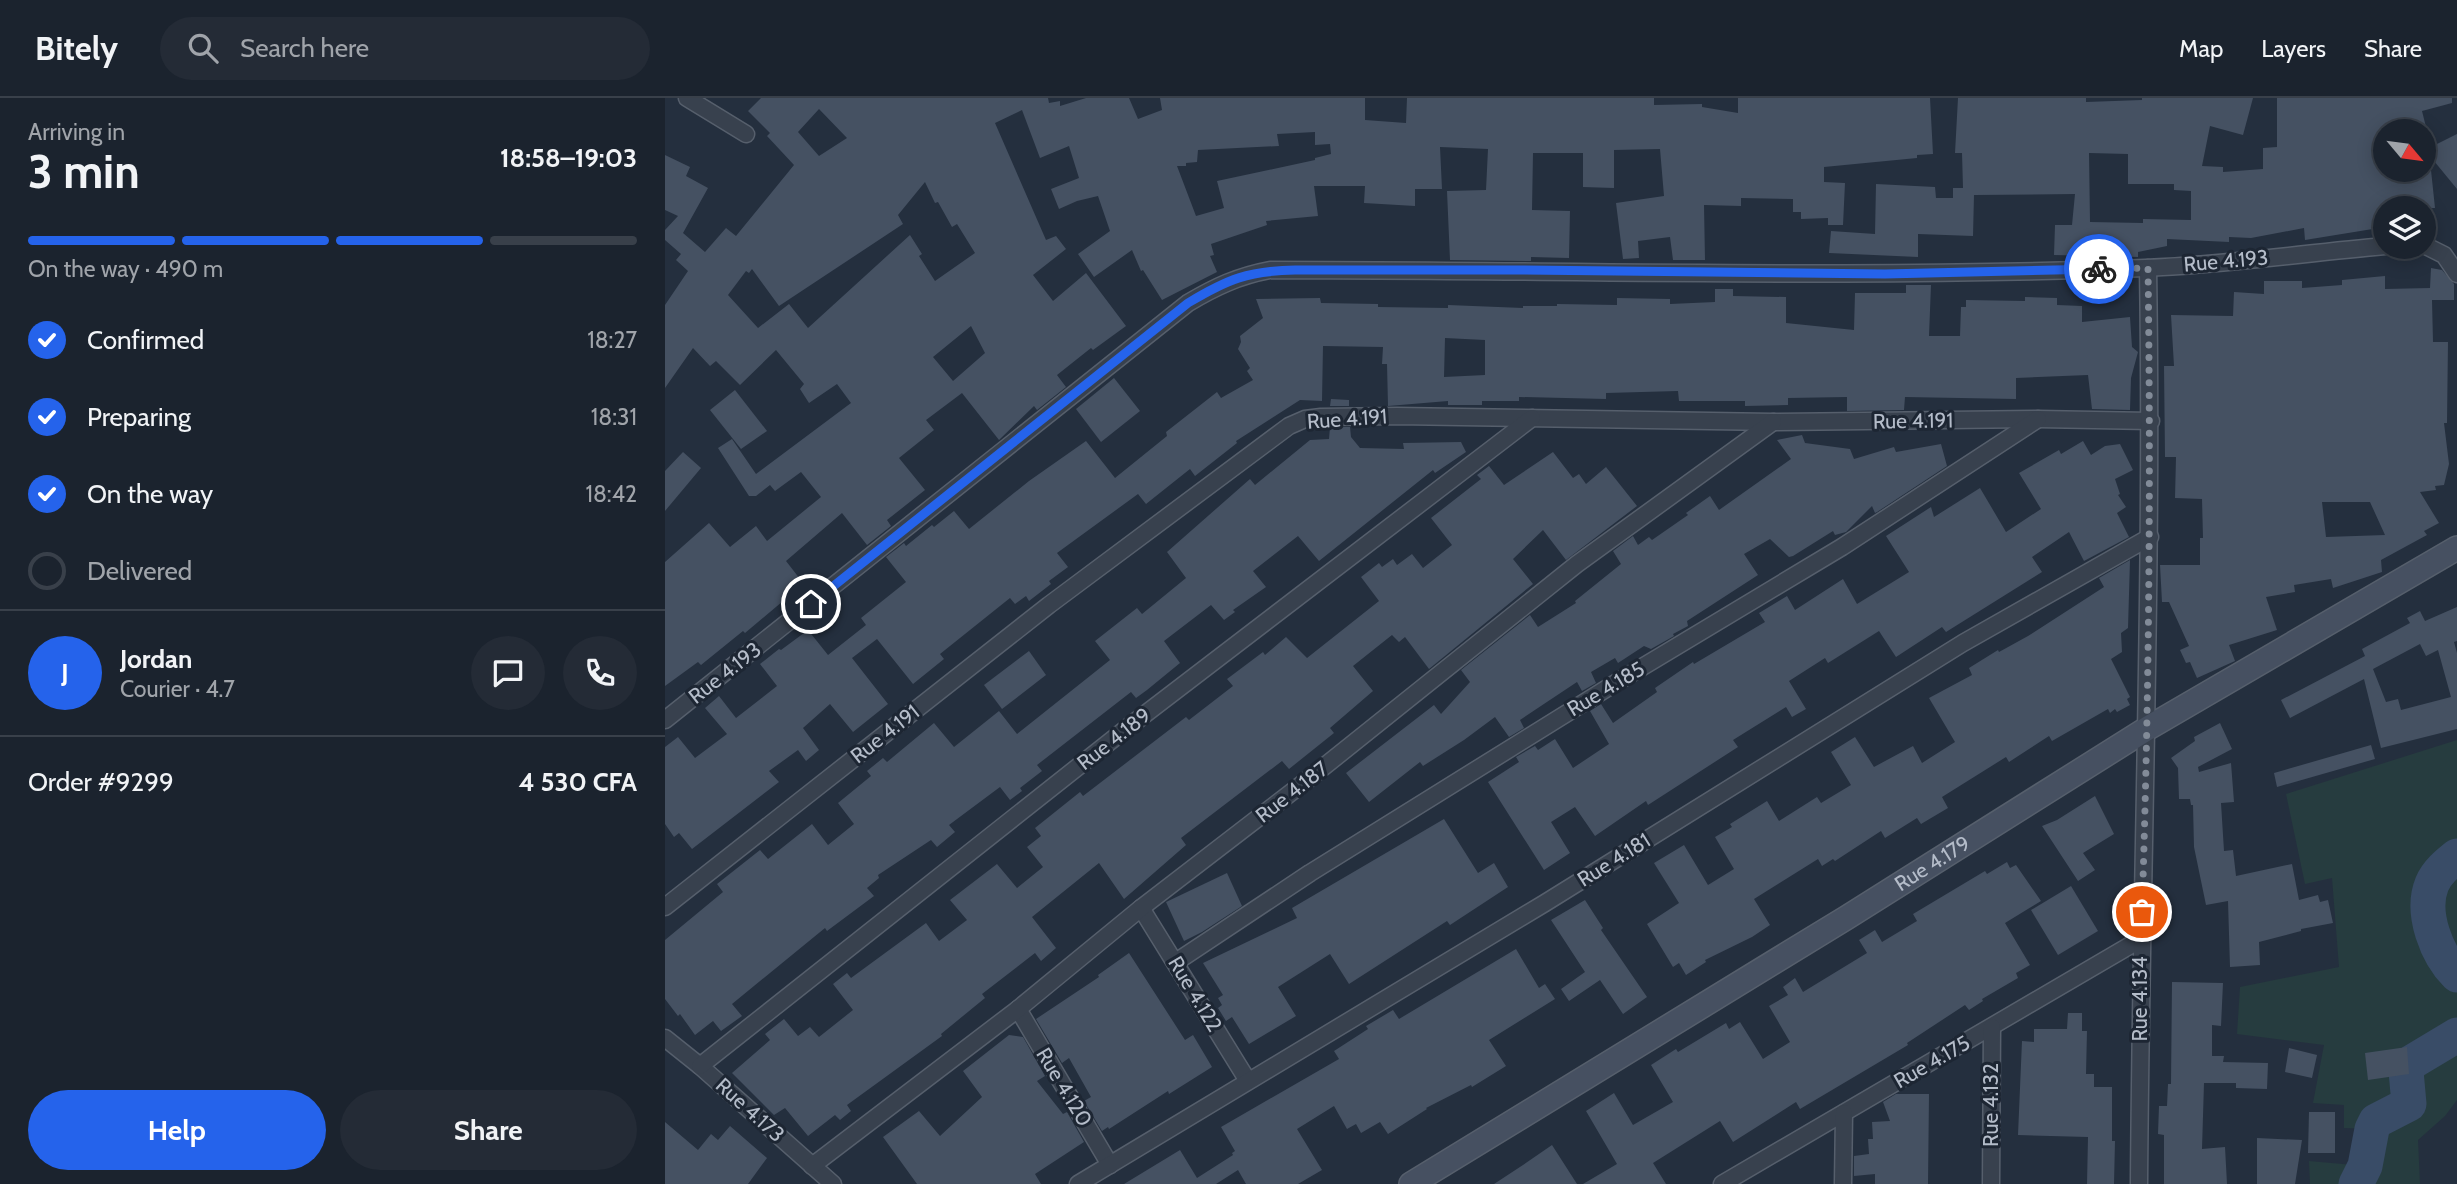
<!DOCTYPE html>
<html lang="en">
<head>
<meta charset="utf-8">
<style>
	:root { --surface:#1b232e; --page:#242b36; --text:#f1f3f6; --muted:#a0a4aa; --line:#39404a; --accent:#2563eb }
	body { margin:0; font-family:Cabin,sans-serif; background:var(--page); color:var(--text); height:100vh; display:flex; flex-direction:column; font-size:26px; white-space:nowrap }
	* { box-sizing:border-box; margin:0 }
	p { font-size:23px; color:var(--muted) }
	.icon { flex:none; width:38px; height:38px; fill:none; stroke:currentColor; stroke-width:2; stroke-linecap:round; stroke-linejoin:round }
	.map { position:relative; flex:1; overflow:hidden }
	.sheet { display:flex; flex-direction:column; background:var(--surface); width:665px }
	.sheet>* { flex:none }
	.needle { width:46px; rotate:119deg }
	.fabs { position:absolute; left:1708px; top:21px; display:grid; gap:14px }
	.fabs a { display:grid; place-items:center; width:63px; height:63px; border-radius:50%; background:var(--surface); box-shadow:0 4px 18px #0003,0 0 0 2px var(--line); font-size:35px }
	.pin { position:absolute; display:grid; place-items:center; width:60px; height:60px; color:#fff; margin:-30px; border:4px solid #fff; border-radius:50%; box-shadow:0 2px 7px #0007 }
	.courier { position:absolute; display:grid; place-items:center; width:70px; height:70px; margin:-35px; border:5px solid #2563eb; border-radius:50%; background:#fff; color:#222; box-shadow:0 2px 9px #0007 }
	.headline em { font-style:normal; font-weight:800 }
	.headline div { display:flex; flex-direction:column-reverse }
	.headline { display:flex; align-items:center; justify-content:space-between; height:119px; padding:0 28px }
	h1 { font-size:46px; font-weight:800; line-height:52px }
	.bar { display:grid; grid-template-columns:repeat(4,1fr); gap:10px 7px; align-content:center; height:84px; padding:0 28px }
	.bar i { height:9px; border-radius:5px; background:var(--line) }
	.bar .current { background:var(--accent) }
	.bar p { grid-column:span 4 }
	.line { display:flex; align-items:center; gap:18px; padding:0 28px; border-top:2px solid var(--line) }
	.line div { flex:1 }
	.round { display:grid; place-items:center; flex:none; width:74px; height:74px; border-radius:37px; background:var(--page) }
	ol { padding:0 28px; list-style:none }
	li { display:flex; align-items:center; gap:21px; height:77px }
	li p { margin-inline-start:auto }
	li .icon { padding:7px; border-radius:50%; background:var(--accent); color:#fff; stroke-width:4 }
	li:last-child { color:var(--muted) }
	li i { width:38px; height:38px; border:4px solid var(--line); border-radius:50% }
	.cta { display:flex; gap:14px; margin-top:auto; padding:14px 28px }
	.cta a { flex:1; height:80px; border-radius:42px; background:var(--accent); color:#fff; font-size:28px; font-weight:800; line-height:80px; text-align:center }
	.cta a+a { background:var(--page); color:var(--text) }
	header { display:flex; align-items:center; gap:42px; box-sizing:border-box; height:98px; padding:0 35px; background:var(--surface); border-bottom:2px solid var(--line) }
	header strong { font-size:33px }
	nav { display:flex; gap:38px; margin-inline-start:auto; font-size:24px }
	.search { width:490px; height:63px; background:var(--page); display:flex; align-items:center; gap:18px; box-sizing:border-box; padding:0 24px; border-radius:38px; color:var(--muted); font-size:26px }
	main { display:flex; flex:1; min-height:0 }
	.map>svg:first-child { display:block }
	.green { fill:#263c3f }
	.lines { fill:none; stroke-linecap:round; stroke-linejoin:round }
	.river { stroke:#394c67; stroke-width:35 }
	.building { fill:#455162; fill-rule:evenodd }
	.street-casing { stroke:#565f6c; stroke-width:19 }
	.secondary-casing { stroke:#565f6c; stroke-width:26 }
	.street { stroke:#38414e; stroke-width:16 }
	.secondary { stroke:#465061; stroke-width:23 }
	.done { stroke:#828b98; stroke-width:7; stroke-dasharray:0 12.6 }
	.route { stroke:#2563eb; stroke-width:9 }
	.labels { text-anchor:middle; stroke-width:6; stroke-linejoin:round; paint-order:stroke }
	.street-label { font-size:21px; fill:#b4bcc9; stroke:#1d2633 }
</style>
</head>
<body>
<header>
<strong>Bitely</strong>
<div class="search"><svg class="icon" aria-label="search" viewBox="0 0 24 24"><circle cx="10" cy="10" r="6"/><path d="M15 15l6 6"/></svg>Search here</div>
<nav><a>Map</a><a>Layers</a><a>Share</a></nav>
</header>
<main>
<section class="sheet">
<div class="headline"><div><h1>3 min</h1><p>Arriving in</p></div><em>18:58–19:03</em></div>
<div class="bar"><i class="current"></i><i class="current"></i><i class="current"></i><i></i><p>On the way · 490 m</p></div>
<ol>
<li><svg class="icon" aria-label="check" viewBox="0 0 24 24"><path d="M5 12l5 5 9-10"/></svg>Confirmed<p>18:27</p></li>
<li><svg class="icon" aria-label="check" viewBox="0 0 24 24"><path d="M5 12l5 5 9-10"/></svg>Preparing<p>18:31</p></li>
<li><svg class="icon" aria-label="check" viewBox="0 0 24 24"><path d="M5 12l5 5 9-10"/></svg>On the way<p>18:42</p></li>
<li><i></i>Delivered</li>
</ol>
<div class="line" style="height:126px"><b class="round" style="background:var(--accent);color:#fff">J</b><div><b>Jordan</b><p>Courier · 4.7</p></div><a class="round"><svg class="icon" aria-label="chat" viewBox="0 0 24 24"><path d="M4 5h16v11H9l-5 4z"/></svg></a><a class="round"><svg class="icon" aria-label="phone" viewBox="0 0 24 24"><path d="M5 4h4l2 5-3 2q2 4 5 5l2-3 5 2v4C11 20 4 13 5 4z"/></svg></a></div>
<div class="line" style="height:91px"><div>Order #9299</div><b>4 530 CFA</b></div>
<div class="cta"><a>Help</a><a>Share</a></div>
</section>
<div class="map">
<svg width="1792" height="1086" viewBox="0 0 1792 1086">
	<rect width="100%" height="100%" fill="#242f3e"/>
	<path class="green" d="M1792,642V1002L1780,1018L1753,1042L1755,1086H1645L1644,1063L1700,1068L1707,1031L1679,1030V1007L1648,1005L1659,947L1572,936L1575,889L1674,869L1667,780L1640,786L1621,696Z"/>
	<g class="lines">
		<g class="river">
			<path d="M1792,758C1782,766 1772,774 1767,786C1755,815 1772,857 1792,877"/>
			<path d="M1691,1086L1700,1068L1707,1031L1711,1023L1744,1006L1741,973L1747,964L1792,937"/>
		</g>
	</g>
	<g class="building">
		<path d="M96,0H383L384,5L395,3V8L421,0H464L473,21L497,12L495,0H700V22L741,25L742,0H989V7L1037,6V9L1073,15V0H1265L1268,56L1252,57V60L1159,69V84L1180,85L1178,127H1163V120L1136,121V114H1128V101L1076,100V108L1039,107L1040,162H1008L1005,139L973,143L974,160L958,161L951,105L999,98L995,51L949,52V90L918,89V55H868L867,112L905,113L904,160L866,159V163L785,162L782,93L821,92L823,51L775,49L777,91H750V108L699,105L700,88H649L653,118L601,123L602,127L546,146L549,157L545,158L552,174L497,202L478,172L476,173L467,152L429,179L413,156L445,133L433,98L412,103L394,111L386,91L414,80L404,48L375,60L357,12L330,25L381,142L391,138L401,151L368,177L388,203L421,175L461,228L428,252L426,250L392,277L401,289L372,312L369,308L334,342L297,295L261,322L269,332L234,360L260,392L222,422L226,428L202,447L177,415L121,463L135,481L120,493L124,498L80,535L78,533L36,567L33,564L0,588V464L44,425L65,449L91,428L102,443L156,399L136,374L110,393L105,387L91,398H84L53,350L67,341L91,376L186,305L172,286L144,305L135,291L139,286L111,252L75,287L51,263L45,268L28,250L0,290V207L23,173L11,162L16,156L0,142V132L13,118L0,112V57L25,69L21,78L43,90L18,135L40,154L61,130L71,138L129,67L102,38L105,35L83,13ZM154,11L182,40L154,58L133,34ZM650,34V47L665,46L666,56L650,60V62L552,83L559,110L531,118L512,68H521V65L532,64L533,52L614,48L612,36ZM260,84L270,105L273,104L287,129L292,126L310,155L270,183L254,158L257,156L245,137L143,230L124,206L93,230L63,197L81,173L84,175L87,171L114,208L238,126L233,117ZM306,228L320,255L288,283L268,259Z"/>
		<path d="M1293,0H1421V4L1477,2V0H1588L1578,37L1545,28L1537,68L1558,69V74L1598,71V50L1612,49V0H1787V5L1757,13L1762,33H1720V72H1766L1770,110H1720V129L1640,142L1639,130L1586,140L1564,139V144L1502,141V148L1473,154V159L1389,157L1390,127H1407L1410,96L1309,97L1308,138L1253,136V159L1164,155L1166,133L1210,136L1211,86L1270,89L1271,100H1288V90H1298L1297,55H1290ZM1424,55L1463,56V86H1509V92L1526,93V122L1478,121V125L1425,124Z"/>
		<path d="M1792,36V91L1760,52Z"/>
		<path d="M1766,170L1777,172L1789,186V202H1767L1768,244H1783L1782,325H1779L1784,366L1779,387L1770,388L1771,392L1755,394L1774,425L1759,433L1762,437L1716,462L1717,474L1668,490L1666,481L1629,487L1630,494L1601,499L1612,532L1564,547L1570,563L1532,580L1525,564L1521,565L1515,552L1524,548L1504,504H1497L1495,467H1535V440H1538L1537,401L1510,400L1511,359H1500L1499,268H1509L1506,217L1568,218L1569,194L1599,196V183H1637V190L1677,187V182L1720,178V191L1765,190ZM1657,404H1705L1720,437L1661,439Z"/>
		<path d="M1241,187H1266L1264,238H1295L1296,209H1301V202L1360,203V199L1392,200V207L1417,208V224L1465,219L1467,249L1473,254L1466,280L1465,312L1427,311L1423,277L1351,280V301L1240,299L1239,312L1182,313V299L1123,300V307L1080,308V303H1014L1013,293L941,295V301L854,299V303H817V307H783V303L723,308L722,266H717L718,249L658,248L657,303L635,302L571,343L572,345L530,378L525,371L481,406L473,396L392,455L403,469L384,483L386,486L364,503L361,498L350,506L345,500L275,556L279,561L248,586L212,541L187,560L223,606L188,634L165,606L138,630L154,652L141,663L133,652L104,673L114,684L27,751L14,735L9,739L0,726V649L13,639L30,660L62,636L40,610L54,598L71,620L112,588L95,566L114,551L116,552L143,532L163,557L201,527L196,520L241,484L221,459L239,445L241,448L267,427L269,429L289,413L304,431L364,383L421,343L450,380L502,338L501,334L552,294L556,300L588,282L582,273L585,270L573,251L576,244L575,238L598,220L591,201L655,200L656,205L713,206V209L783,210V207L858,210V208H892V206L952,207V200L1005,201V206L1050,204V191H1068V198L1121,199V225L1189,232L1190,195H1241ZM780,240L820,242V277L779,279Z"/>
		<path d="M449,280L475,313L436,344L411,311Z"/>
		<path d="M70,292L102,333L76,351L45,312Z"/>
		<path d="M666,301L684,302V308H665Z"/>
		<path d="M665,329H685L686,339L695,350L739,351L738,345L796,344L801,354L770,375L768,372L654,463L633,438L588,473L601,489L568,512L570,514L559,522L546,507L499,543L515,565L482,592L471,600L466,594L372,667L377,673L355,690L357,693L345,702L335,689L284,727L290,734L272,749L266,742L213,777L214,780L202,790L209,798L162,833L160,830L67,906L77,918L56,933L48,923L30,937L15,916L13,918L0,901V842L58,794L52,786L95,752L103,761L147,726L163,747L189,726L173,705L206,678L202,673L218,660L222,664L269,625L289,649L334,613L352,636L445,562L430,543L472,510L477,516L521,480L502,454L585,381L590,387L645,342L664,341Z"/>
		<path d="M1137,337L1140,345L1185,351L1189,361L1229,349L1231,354L1276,346L1282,368L1212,414L1210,415L1207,408L1181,434L1170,437L1168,433L1128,458L1124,459L1105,441L1079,456L1093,477L1022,523L1023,528L1008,536L1009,538L986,551L979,548L953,565L950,560L926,574L931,585L917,593L912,584L855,622L859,630L844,639L830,619L799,642L758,668L755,664L704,704L681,675L769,607L776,616L805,584L796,572L865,517L873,529L911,505L910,503L956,466L948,453L968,438L973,447L984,439L987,442L1023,417L1021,415L1045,398L1054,412L1126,361L1112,342Z"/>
		<path d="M1418,343L1426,357L1440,348L1455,346L1468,372L1450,381L1455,396L1453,397L1461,409L1452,415L1464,439L1419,463L1404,434L1367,459L1377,474L1281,534L1277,529L1231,559L1214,533L1163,565L1160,560L1124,583L1141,611L1127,619L1121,609L1068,642L1073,649L983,707L981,703L930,738L910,709L886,724L905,755L879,772L823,684L854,664L851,659L870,648L873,652L890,641L908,670L944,646L925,613L936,606L948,625L992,594L990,590L1028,564L1029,566L1100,524L1094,515L1122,498L1130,512L1178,481L1192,506L1244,474L1221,438L1266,409L1269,419L1315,390L1341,434L1376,411L1354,375L1394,352L1396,356Z"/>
		<path d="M18,354L36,370L0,413V373Z"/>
		<path d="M888,354L908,380L914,376L921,386L941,369L972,408L901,462L878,432L848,461L868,486L764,571L740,539L734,544L727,537L688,568L708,593L665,630L669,635L624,671L617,663L516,740L521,747L459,801L434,765L367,819L391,850L376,863L370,855L317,896L320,900L276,936L277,938L182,1007L186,1013L175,1022L170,1017L143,1038L120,1010L109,1017L67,975L105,942L100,936L119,921L133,938L145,929L154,939L188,912L168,886L182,875L186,880L261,825L274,843L302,822L285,802L332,766L352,790L378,769L362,749L376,738L370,730L415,694L418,698L521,619L524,622L568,588L562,581L598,554L600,557L621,539L642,560L714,503L696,479L714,465L717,469L728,461L732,467L747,456L758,470L787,447L766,420L816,381L812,377L824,368L839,387Z"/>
		<path d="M1465,462L1463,530L1456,535L1457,554L1446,561L1465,599L1462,601L1465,607L1452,614L1450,611L1445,615L1443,611L1387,643L1384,638L1344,664L1341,659L1277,699L1283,710L1256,726L1252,720L1220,740L1216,733L1170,763L1168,761L1157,768L1153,761L1089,801L1105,827L1087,839L1040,862L1041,864L1021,877L1014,865L1008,869L982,826L1014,805L989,765L1019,747L1043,787L1069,771L1050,739L1067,729L1065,726L1102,703L1114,723L1152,699L1156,705L1186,687L1166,654L1190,639L1209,669L1248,648L1257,665L1290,644L1264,600L1307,577L1304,570L1333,552L1334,554L1363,538L1439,489L1434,480Z"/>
		<path d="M1792,509V543L1789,544L1792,555V631L1716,650L1699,581L1625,620L1616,602L1700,558L1697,551L1745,525L1742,520L1755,513L1760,523ZM1755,546L1761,558L1773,552L1786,599L1736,612L1733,601L1721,604L1708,571Z"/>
		<path d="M364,553L381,577L337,611L319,587Z"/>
		<path d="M1555,625L1567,651L1533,669L1534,674L1566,665L1569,704L1556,705L1559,753L1568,752L1571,778L1627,766L1634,802L1653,797L1655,804L1663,802L1668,825L1636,831V833L1594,844L1595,867L1565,869L1563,803L1541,807L1529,749L1528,707H1526L1525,701H1514L1513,670L1506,660L1530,643L1529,639Z"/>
		<path d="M1706,647L1710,661L1612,689L1609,675Z"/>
		<path d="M1430,698L1449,736L1418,755L1430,772L1413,783L1377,728L1392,722Z"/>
		<path d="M779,721L813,775L829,765L843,789L785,827L782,823L684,886L665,856L613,889L631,918L584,946L567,919L561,923L553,910L557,907L553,900L558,897L538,865L632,820L627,810Z"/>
		<path d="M1342,764L1345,770L1351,767L1376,803L1340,825L1365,867L1351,875L1353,880L1317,901L1318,903L1304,912L1300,907L1242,945L1243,947L1135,1011L1131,1004L1068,1044L1055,1023L988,1065L1001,1086H918L952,1066L921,1013L949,995L968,1027L1008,1004L986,967L1011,951L1013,954L1061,925L1064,931L1075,924L1098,961L1125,944L1104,908L1123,897L1118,889L1130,880L1138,894L1202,855L1194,842L1210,832L1217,844L1252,823L1248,816L1320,773L1322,776Z"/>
		<path d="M562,775L577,808L537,834L519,843L501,804Z"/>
		<path d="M1406,788L1433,833L1393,857L1366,812Z"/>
		<path d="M920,802L938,830L936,832L982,899L958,916L935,882L904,903L896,891L920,874L886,822Z"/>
		<path d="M851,851L874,890L880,886L890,901L824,942L841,968L807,989L806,987L761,1010L762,1011L723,1036L715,1024L696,1035L691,1026L682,1031L669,1008L632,1031L657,1072L633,1086H581L573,1072L551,1086H459L515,1052L532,1080L568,1057L567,1055L570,1053L556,1029L674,961L669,953L703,931L701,928L728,912L734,921Z"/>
		<path d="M464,855L520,942L528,937L547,969L504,996L503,993L444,1031L443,1029L437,1033L419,1003L426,999L404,960L397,965L371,921L434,879L433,877Z"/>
		<path d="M1507,884L1558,885L1556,928L1547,927V958H1559L1558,964L1603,965L1602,991L1571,990V985H1539L1537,1051L1560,1049L1562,1086H1499V1037L1493,1036L1494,1008H1502L1503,986H1506Z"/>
		<path d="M1403,915H1417V933H1422L1421,976H1429V989H1447V1043H1450L1449,1086H1422L1423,1039L1353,1037L1357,943L1369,944V931H1402Z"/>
		<path d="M344,937L358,939L380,978L372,983L398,1016L402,1014L419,1044L370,1076L376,1086H252L218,1039L254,1013L275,1038L317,999L298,973Z"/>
		<path d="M1742,949L1744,976L1703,982L1700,955Z"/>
		<path d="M1624,950L1652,957L1647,980L1620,974Z"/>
		<path d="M1231,996H1264L1263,1086H1210V1076L1189,1078V1058L1204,1056L1203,1041H1208L1207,1024L1225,1023L1218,1004Z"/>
		<path d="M1644,1014H1670V1055H1643Z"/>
		<path d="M0,1024L33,1052L46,1036L53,1042L65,1028L102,1060L83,1086H0Z"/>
		<path d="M1592,1040L1637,1042L1630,1086H1592Z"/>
		<path d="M887,1047L912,1086H829L858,1067Z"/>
	</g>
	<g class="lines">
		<defs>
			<g id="street">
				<path d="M22,0L81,36"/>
				<path d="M1759,147L1779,157L1792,176"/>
				<path d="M0,622L523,205C550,189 573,178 605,172C896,172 1188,181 1480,170C1560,167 1640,155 1720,148"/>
				<path d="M0,809L384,507L624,328L640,321L656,319L732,318L1108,324L1373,321L1486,323"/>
				<path d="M476,810L583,983"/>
				<path d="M511,864L645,775L944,589L1177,449L1373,321"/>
				<path d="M353,911L445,1067"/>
				<path d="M0,940L35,968L168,1086"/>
				<path d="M35,968L462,630L867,320"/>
				<path d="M147,1068L353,911L476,810L641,683L912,466L1108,324"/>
				<path d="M413,1086L880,805L1298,545L1485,439"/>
				<path d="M1057,1086L1476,841"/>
				<path d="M1178,1086L1179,1015"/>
				<path d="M1326,1086L1327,929"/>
				<path d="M1474,1086C1476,780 1488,475 1483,170"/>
			</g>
			<g id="secondary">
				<path id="s1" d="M746,1086L1181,820L1483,630L1792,450"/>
			</g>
		</defs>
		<use href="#street" class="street-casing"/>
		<use href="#secondary" class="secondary-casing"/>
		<use href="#street" class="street"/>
		<use href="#secondary" class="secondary"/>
	</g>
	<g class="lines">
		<path class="done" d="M1434,171L1483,170C1486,385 1484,599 1477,814"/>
		<path class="route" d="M146,506L523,205C563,181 583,173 630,172H858L1220,176L1434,171"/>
	</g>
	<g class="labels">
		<g class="street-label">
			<text transform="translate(1561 163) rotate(-5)" y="7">Rue 4.193</text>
			<text transform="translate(682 321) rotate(-4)" y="7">Rue 4.191</text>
			<text transform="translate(1248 323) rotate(-1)" y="7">Rue 4.191</text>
			<text transform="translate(60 575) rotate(-38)" y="7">Rue 4.193</text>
			<text transform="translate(941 591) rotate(-31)" y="7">Rue 4.185</text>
			<text transform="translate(220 636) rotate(-38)" y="7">Rue 4.191</text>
			<text transform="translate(449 641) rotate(-38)" y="7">Rue 4.189</text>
			<text transform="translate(627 694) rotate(-38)" y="7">Rue 4.187</text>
			<text transform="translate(949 762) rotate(-32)" y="7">Rue 4.181</text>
			<text dy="7" stroke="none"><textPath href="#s1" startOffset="612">Rue 4.179</textPath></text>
			<text transform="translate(530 896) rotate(59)" y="7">Rue 4.122</text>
			<text transform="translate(1475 901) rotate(-90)" y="7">Rue 4.134</text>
			<text transform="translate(1267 964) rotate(-30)" y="7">Rue 4.175</text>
			<text transform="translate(399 989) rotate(59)" y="7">Rue 4.120</text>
			<text transform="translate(1326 1007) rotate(-90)" y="7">Rue 4.132</text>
			<text transform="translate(85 1012) rotate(42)" y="7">Rue 4.173</text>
		</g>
	</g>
</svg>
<div class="fabs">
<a><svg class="needle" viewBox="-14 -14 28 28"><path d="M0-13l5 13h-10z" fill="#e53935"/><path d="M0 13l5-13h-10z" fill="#a0a4aa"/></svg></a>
<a><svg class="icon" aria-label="layers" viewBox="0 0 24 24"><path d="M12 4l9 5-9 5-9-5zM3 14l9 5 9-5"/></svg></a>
</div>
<div class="pin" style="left:1477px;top:814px;background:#ea580c"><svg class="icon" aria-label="bag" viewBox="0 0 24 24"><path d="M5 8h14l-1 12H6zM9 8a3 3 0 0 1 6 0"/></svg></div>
<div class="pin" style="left:146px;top:506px;background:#1f2937"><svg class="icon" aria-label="home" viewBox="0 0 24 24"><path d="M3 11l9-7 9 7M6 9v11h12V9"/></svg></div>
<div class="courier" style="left:1434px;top:171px"><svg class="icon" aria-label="bike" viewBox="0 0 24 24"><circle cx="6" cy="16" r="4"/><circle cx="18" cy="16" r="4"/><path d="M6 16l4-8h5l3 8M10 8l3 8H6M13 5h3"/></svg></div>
</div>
</main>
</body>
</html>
